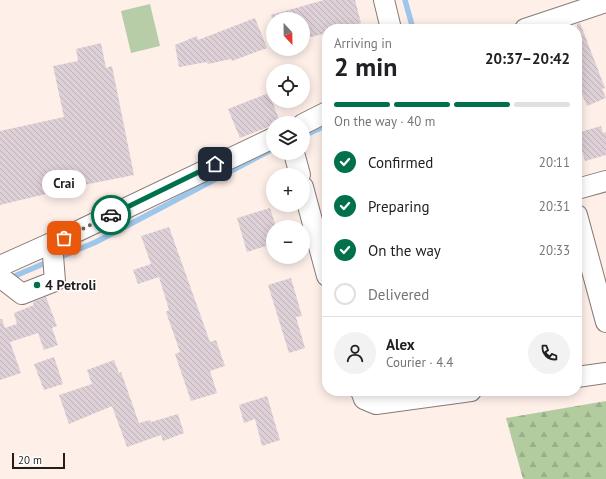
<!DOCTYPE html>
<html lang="en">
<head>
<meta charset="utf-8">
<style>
	:root { --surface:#fff; --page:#f2f2f2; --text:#202124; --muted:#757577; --line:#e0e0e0; --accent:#00714a }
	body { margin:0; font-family:"PT Sans",sans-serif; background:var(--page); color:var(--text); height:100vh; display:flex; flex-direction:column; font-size:15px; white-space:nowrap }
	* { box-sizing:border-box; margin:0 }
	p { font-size:13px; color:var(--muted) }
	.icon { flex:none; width:22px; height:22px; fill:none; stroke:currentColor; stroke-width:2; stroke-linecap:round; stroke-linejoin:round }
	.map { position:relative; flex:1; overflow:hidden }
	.sheet { position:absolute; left:322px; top:24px; width:260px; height:372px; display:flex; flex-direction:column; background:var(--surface); border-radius:16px; box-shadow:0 2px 10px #0003 }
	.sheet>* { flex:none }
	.needle { width:26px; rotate:158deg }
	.buttons { position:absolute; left:266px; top:12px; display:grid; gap:8px }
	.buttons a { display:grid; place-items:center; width:44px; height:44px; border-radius:50%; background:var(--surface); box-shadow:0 2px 10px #0003; font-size:20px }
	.scale { position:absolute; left:12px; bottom:10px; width:53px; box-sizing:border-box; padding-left:4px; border:2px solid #231e1c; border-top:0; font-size:11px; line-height:14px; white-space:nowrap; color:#231e1c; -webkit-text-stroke:3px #fff; paint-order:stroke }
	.pin { position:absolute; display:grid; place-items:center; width:34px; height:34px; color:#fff; margin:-17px; border-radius:8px; box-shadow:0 2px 6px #0006 }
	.courier { position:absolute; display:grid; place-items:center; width:40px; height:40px; margin:-20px; border:3px solid #00714a; border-radius:50%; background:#fff; color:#222; box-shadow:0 1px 5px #0007 }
	.bubble { position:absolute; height:28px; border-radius:14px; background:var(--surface); box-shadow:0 2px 10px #0003; font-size:13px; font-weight:600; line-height:28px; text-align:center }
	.head em { font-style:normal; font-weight:600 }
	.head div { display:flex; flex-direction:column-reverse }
	.head { display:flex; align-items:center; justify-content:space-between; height:68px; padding:0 12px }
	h1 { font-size:26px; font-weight:600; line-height:30px }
	.bar { display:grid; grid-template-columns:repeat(4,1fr); gap:6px 4px; align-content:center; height:48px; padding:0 12px }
	.bar i { height:5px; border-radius:3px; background:var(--line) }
	.bar .current { background:var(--accent) }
	.bar p { grid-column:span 4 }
	.line { display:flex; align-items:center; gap:10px; padding:0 12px; border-top:1px solid var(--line) }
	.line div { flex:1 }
	.round { display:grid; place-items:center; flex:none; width:42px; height:42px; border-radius:21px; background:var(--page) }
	ol { padding:0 12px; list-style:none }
	li { display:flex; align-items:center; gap:12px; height:44px }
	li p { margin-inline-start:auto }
	li .icon { padding:4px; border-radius:50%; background:var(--accent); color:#fff; stroke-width:4 }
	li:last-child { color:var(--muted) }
	li i { width:22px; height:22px; border:2px solid var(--line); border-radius:50% }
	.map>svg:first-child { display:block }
	.forest { fill:url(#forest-firs) }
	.garden { fill:#b7cda7 }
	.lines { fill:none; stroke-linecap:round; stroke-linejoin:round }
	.stream { stroke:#9dc7ea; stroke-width:5.5 }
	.building { fill:url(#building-back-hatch) }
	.minor-casing { stroke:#877a75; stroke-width:22 }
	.minor { stroke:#fff; stroke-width:20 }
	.done { stroke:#706764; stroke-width:4; stroke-dasharray:0 7.2 }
	.route { stroke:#00714a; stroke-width:5 }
	.poi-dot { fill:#00714a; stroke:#fff; stroke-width:1.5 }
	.labels { text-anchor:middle; stroke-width:3; stroke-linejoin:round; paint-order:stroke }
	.poi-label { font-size:14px; font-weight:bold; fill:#231e1c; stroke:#fff; text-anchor:start }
</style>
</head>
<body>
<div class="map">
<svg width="606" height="479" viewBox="0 0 606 479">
	<defs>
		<pattern id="forest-firs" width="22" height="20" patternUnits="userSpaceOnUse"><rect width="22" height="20" fill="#b2cc9f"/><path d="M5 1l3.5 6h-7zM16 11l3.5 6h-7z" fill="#99af88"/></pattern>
		<pattern id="building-back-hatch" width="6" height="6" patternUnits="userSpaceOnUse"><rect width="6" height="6" fill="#ded0d7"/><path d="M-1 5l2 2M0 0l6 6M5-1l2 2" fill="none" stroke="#beb2b8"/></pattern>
	</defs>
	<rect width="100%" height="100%" fill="#feefe9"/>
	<path class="forest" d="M606,401V479H523L506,418Z"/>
	<path class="garden" d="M150,4L160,46L131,53L121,11Z"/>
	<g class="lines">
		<g class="stream">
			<path d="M405,0L413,29"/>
			<path d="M303,136L327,125"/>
			<path d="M58,258L96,242L273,149"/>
			<path d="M10,278L50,261"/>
		</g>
	</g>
	<g class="building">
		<path d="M324,0H355L361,23L340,29H327V33L303,39V19H272L271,15Z"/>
		<path d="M255,18L267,48L232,61L231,59L208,64L207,62L179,67L175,45L197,36L198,40Z"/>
		<path d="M580,23L605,88L602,89L606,98L587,106L577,82V24Z"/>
		<path d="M101,43L106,68L112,66L134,175L79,186L0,205V131L64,117L53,66L78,61L76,49Z"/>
		<path d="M269,93L280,122L273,123V125L240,138L228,109Z"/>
		<path d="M601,126L603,133L606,132V155L585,161L577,133Z"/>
		<path d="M270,208L276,227H273V244L247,252L237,218Z"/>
		<path d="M169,227L210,342L216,340L225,366L210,371L217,393L191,401L175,354L180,352L166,312L169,310L159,277L138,284L133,270L151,264L141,236Z"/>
		<path d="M291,278L302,316L296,317L305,348L289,353L268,285Z"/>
		<path d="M46,297L57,326L52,328L58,345L44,350L38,333L10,342L21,373L0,380V319H2L5,328L17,324L14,313L34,305L33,302Z"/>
		<path d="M54,357L63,384L44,390L34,364Z"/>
		<path d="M114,360L119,373L121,372L139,423L150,420L151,422L178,414L184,433L163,441L161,435L127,447L112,406L69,424L59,395L92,384L87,370Z"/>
		<path d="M267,396L280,440L262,446L255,419L244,423L239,405Z"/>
	</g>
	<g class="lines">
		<defs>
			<g id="minor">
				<path d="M384,0L391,29"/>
				<path d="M525,29L606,2"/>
				<path d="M303,124L327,112"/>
				<path d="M294,153L300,175"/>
				<path d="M303,187L327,276"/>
				<path d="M577,189L606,181"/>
				<path d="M577,215L606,322"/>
				<path d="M0,266L76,232L273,138"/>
				<path d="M0,277L22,294L55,281L52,243"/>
				<path d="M577,377L606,373"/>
				<path d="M361,391L364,399L376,404L471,391"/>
			</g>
		</defs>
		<use href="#minor" class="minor-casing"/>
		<use href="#minor" class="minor"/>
	</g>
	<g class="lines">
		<path class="done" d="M64,238L111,215"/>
		<path class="route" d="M111,215L215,164"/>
	</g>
	<circle class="poi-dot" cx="37" cy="285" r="4"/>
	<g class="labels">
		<g class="poi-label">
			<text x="45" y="290">4 Petroli</text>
		</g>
	</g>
</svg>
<div class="buttons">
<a><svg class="needle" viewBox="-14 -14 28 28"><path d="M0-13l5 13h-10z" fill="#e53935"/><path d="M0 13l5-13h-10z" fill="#757577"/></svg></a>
<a><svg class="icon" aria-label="locate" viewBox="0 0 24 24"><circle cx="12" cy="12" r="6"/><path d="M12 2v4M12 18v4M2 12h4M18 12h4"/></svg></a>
<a><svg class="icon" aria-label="layers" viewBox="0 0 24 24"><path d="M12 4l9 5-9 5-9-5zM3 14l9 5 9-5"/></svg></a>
<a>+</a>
<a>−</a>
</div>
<div class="scale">20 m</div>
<div class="pin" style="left:64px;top:238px;background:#ea580c"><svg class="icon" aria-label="bag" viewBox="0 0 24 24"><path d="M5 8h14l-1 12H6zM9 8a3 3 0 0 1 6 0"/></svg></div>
<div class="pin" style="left:215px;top:164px;background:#1f2937"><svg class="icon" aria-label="home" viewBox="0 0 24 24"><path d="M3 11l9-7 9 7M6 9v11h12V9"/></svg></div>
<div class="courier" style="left:111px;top:215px"><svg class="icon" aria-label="car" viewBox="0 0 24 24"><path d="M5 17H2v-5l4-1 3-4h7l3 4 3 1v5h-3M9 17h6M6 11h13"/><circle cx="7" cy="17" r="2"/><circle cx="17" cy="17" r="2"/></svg></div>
<div class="bubble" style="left:42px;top:170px;width:44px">Crai</div>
<section class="sheet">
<div class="head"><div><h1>2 min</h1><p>Arriving in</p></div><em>20:37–20:42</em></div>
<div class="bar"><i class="current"></i><i class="current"></i><i class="current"></i><i></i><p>On the way · 40 m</p></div>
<ol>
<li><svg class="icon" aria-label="check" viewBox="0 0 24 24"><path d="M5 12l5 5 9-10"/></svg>Confirmed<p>20:11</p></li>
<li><svg class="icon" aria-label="check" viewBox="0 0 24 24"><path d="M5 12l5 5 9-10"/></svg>Preparing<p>20:31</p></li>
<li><svg class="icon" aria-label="check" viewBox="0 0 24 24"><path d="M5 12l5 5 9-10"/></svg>On the way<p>20:33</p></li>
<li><i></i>Delivered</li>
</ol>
<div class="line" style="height:72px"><a class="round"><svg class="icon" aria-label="person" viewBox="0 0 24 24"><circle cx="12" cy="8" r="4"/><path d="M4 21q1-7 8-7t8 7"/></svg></a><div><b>Alex</b><p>Courier · 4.4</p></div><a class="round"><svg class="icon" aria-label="phone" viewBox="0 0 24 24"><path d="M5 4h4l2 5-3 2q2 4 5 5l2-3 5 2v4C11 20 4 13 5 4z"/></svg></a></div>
</section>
</div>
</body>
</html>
